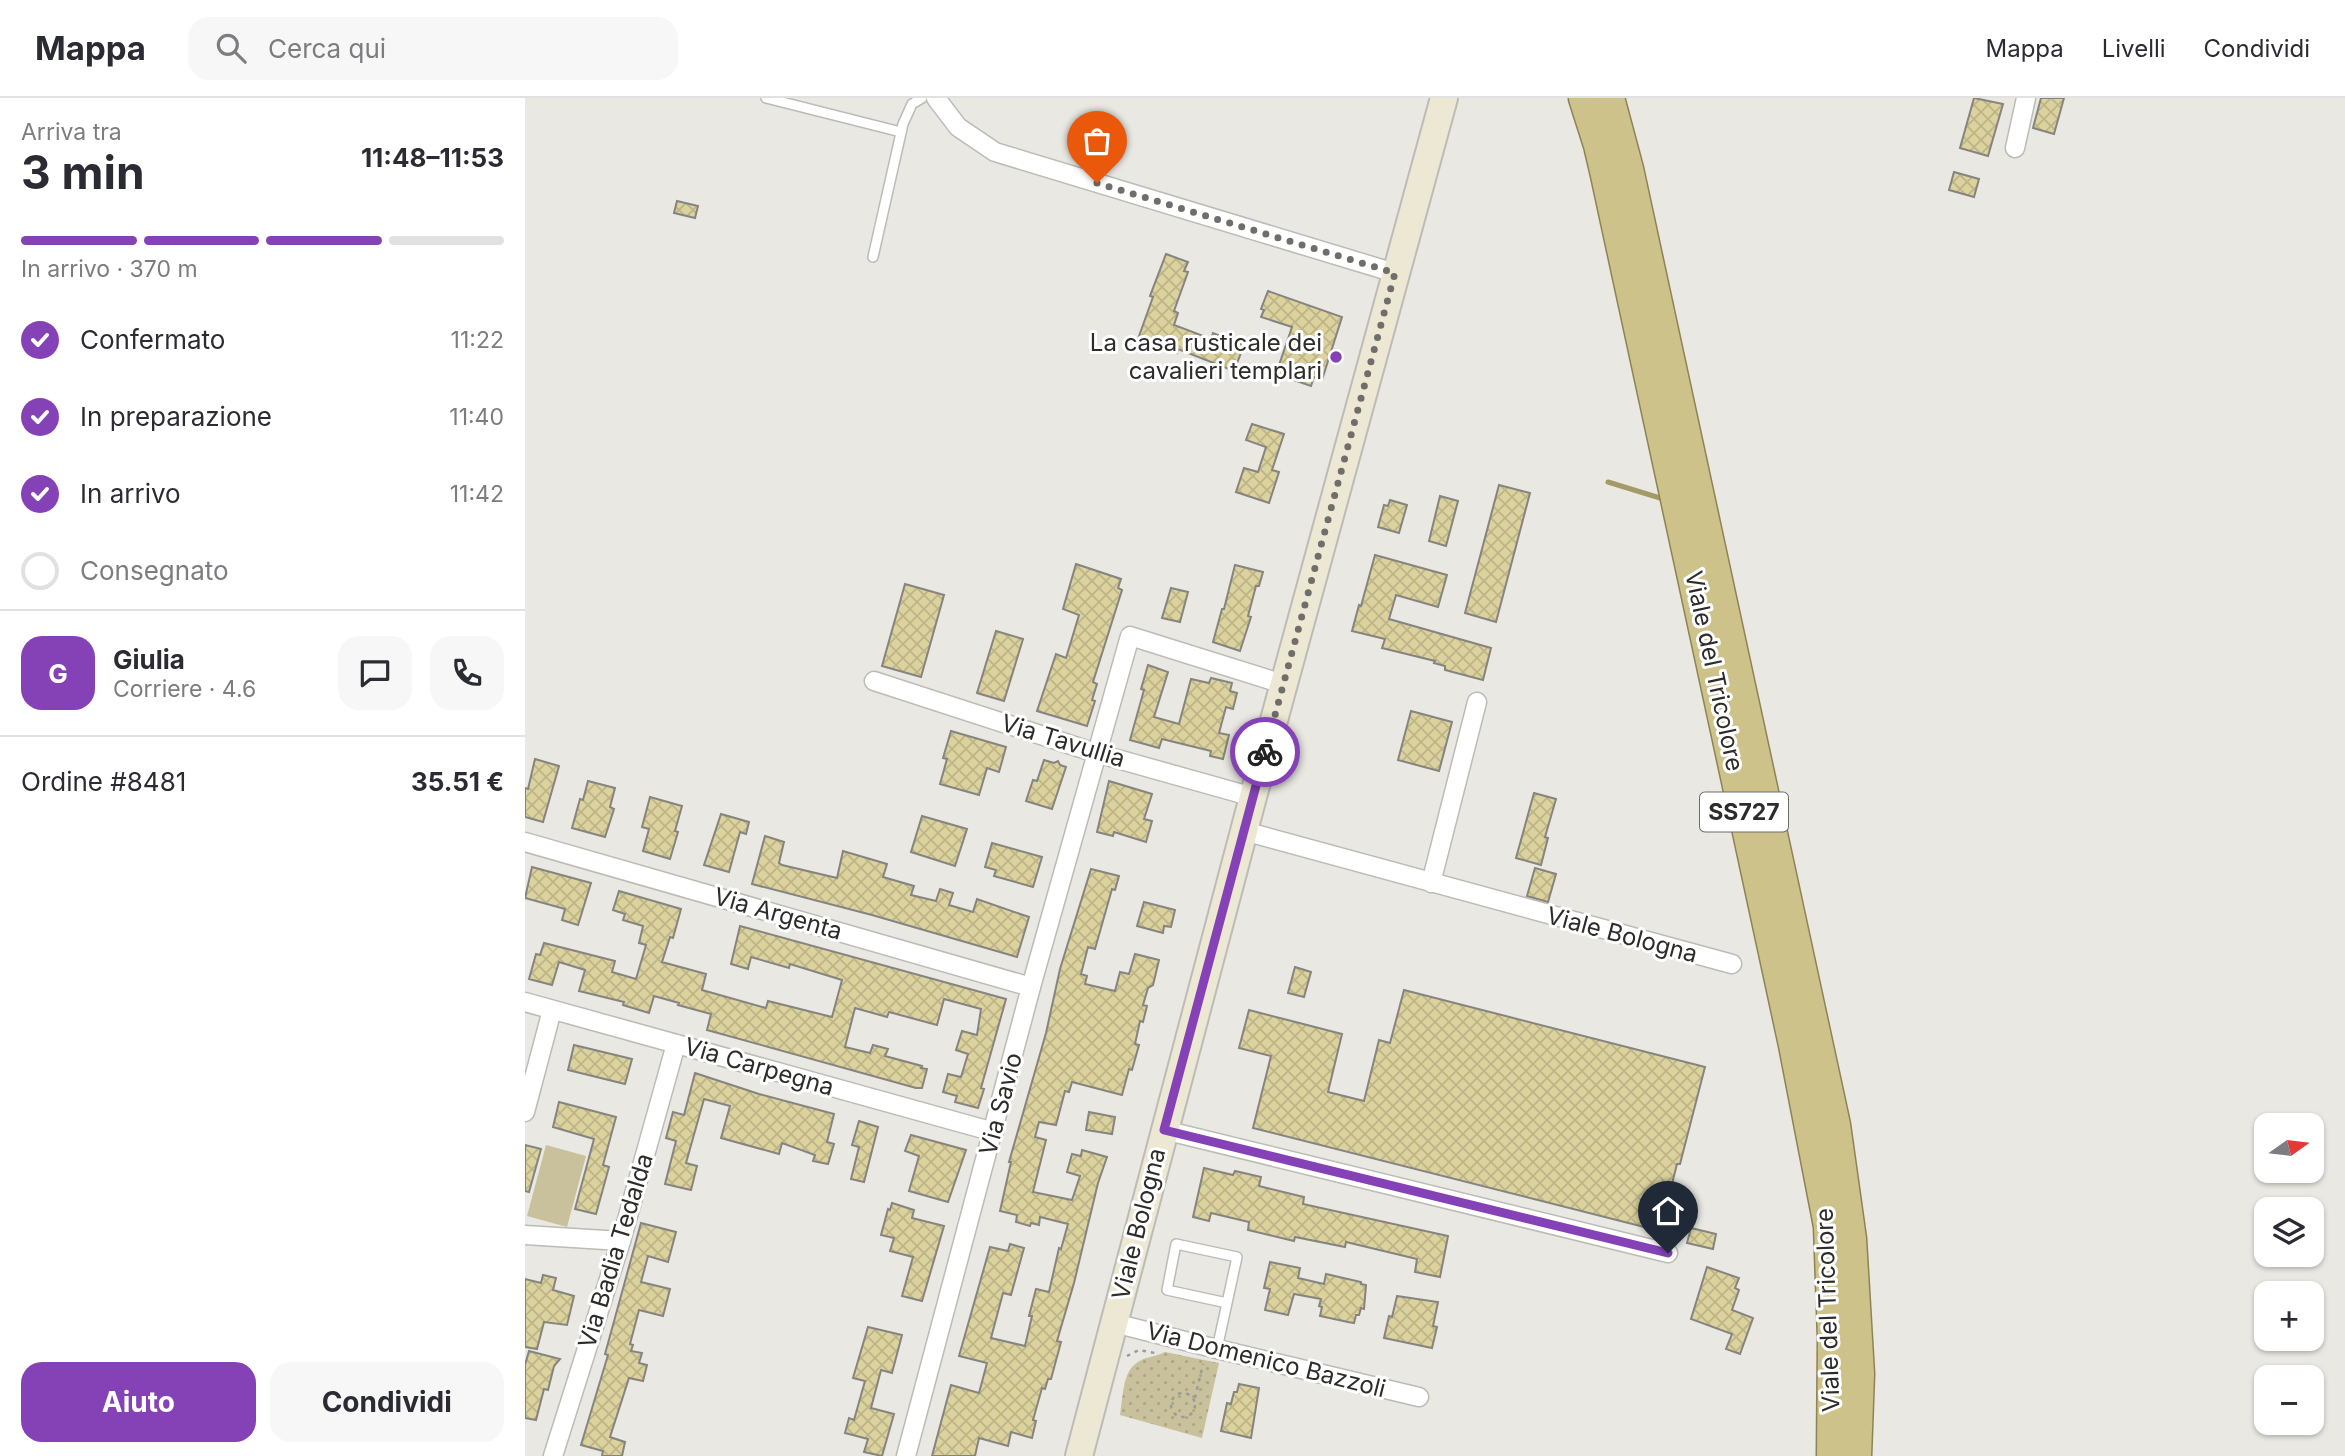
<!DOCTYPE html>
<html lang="it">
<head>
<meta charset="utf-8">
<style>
	:root { --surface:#fff; --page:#f7f7f7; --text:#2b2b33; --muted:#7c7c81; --line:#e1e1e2; --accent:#8542b6 }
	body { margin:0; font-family:Inter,sans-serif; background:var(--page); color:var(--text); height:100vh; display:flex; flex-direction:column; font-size:26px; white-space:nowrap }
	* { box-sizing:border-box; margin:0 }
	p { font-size:23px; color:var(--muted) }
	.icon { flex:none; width:38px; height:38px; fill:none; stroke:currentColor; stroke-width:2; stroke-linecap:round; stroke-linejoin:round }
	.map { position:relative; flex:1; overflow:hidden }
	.drawer { display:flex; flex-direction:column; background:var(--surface); width:525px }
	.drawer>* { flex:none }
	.needle { width:46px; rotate:76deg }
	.fabs { position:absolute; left:1729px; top:1015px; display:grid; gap:14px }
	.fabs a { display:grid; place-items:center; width:70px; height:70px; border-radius:14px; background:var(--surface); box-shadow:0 2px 5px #0004; font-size:35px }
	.pin { position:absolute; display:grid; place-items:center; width:60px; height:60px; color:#fff; margin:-72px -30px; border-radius:50% 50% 50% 0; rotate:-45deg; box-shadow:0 0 7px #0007 }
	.pin .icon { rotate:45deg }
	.courier { position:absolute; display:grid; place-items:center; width:70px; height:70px; margin:-35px; border:5px solid #8542b6; border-radius:50%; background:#fff; color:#222; box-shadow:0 2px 9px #0007 }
	.headline em { font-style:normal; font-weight:700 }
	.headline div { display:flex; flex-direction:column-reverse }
	.headline { display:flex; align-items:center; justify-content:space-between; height:119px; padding:0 21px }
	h1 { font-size:46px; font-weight:700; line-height:52px }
	.bar { display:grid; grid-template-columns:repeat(4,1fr); gap:10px 7px; align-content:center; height:84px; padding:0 21px }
	.bar i { height:9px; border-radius:5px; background:var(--line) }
	.bar .active { background:var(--accent) }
	.bar p { grid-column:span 4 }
	.line { display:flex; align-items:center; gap:18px; padding:0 21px; border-top:2px solid var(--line) }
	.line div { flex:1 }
	.round { display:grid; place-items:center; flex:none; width:74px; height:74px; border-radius:21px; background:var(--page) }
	ol { padding:0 21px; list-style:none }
	li { display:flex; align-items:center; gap:21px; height:77px }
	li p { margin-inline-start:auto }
	li .icon { padding:7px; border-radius:50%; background:var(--accent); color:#fff; stroke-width:4 }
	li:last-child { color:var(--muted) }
	li i { width:38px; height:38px; border:4px solid var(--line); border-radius:50% }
	.button { display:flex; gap:14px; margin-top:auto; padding:14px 21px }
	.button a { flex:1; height:80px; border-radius:21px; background:var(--accent); color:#fff; font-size:28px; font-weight:700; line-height:80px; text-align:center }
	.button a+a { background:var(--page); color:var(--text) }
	header { display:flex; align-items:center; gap:42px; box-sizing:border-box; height:98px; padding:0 35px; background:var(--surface); border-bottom:2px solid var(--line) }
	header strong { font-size:33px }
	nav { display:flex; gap:38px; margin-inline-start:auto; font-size:24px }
	.search { width:490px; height:63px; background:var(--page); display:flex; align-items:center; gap:18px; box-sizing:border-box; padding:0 24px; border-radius:21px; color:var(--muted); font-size:26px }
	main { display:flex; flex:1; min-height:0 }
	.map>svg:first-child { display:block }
	.park { fill:url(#park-dots) }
	.pitch { fill:#c8c19c }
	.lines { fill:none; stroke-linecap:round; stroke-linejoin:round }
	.stream { stroke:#a49a68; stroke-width:5 }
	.building { fill:url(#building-cross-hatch); stroke:#85847f; stroke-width:2 }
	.service-casing { stroke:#bcbbb6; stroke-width:12 }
	.minor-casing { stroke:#bcbbb6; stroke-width:21 }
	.secondary-casing { stroke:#bcbbb6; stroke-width:30 }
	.trunk-casing { stroke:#8d8355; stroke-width:33 }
	.path { stroke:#9c9b97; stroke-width:2.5; stroke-dasharray:3.5 5; stroke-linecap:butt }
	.service { stroke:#fff; stroke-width:9 }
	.minor { stroke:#fff; stroke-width:18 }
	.secondary { stroke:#ece8d3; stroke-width:26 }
	.trunk { stroke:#ccc28a; stroke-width:30 }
	.done { stroke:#6f6e6b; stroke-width:7; stroke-dasharray:0 12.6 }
	.route { stroke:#8542b6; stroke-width:9 }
	.poi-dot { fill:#8542b6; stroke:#fff; stroke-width:2.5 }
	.labels { text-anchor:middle; stroke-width:6; stroke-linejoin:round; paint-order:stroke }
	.shield { fill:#fff; stroke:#6c6b6a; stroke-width:2 }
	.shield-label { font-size:23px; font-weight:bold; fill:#2d2c2a }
	.poi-label { font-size:24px; fill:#2d2c2a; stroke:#fff; text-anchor:end }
	.street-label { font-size:24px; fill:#2d2c2a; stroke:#fff }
</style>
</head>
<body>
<header>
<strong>Mappa</strong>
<div class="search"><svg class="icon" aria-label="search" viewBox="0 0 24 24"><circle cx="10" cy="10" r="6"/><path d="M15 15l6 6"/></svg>Cerca qui</div>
<nav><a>Mappa</a><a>Livelli</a><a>Condividi</a></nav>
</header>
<main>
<section class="drawer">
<div class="headline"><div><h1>3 min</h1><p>Arriva tra</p></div><em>11:48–11:53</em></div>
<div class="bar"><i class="active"></i><i class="active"></i><i class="active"></i><i></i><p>In arrivo · 370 m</p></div>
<ol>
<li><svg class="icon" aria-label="check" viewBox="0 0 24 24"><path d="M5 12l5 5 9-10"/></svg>Confermato<p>11:22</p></li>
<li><svg class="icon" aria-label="check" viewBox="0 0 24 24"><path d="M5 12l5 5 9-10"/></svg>In preparazione<p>11:40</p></li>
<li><svg class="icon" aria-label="check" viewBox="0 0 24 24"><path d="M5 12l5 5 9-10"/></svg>In arrivo<p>11:42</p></li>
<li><i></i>Consegnato</li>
</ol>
<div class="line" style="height:126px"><b class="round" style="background:var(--accent);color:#fff">G</b><div><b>Giulia</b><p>Corriere · 4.6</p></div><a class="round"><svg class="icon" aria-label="chat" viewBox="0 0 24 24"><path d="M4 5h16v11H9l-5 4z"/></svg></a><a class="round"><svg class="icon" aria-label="phone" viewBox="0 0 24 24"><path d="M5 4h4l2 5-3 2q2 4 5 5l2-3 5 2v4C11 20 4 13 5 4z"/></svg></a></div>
<div class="line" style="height:91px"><div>Ordine #8481</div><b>35.51 €</b></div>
<div class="button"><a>Aiuto</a><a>Condividi</a></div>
</section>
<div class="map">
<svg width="1820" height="1358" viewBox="0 0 1820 1358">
	<defs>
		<pattern id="park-dots" width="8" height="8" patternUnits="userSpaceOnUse" patternTransform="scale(1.75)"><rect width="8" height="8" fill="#c8c19c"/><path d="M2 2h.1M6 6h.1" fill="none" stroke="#aca687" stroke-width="1.8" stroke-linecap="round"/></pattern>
		<pattern id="building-cross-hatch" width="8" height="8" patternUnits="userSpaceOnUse" patternTransform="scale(1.75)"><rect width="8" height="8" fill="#dcd29e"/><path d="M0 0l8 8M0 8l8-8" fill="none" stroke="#bdb488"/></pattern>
	</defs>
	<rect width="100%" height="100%" fill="#e9e8e3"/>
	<path class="park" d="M640,1254L694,1265L677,1340L595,1317C598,1301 597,1273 613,1264C622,1258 631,1259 640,1254Z"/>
	<path class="pitch" d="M21,1047L61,1058L42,1129L2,1118Z"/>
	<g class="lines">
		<path class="stream" d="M1083,384L1135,400"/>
	</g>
	<g class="building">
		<path d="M1449,0L1478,6L1463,58L1435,50Z"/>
		<path d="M1516,0H1539L1529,36L1508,30Z"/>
		<path d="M1429,74L1454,81L1449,99L1424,92Z"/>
		<path d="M152,103L173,108L170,120L149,115Z"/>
		<path d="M641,156L663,164L659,173L663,174L649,213L653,215L649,227L686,241L688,235L719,247L709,273L653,251L652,255L613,241L628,199L625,198Z"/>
		<path d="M743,193L817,219L797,282L789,279L786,288L751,276L767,229L736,219L739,212L736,211Z"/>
		<path d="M727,326L759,336L747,372L754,374L744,405L711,394L719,370L733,374L741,349L721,342Z"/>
		<path d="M974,387L1005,395L971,524L940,515Z"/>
		<path d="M915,398L933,403L921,448L904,443Z"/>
		<path d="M865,402L882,407L874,435L853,429L859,407L863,408Z"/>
		<path d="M850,457L922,477L913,509L871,497L864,521L966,550L958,582L920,572V568L909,565L910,563L857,550L860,541L827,533L834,507L836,508Z"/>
		<path d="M551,466L596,481L593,490L597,492L568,584L572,586L567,602L570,603L562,628L512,613L531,556L541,560L554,517L538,511Z"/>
		<path d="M710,467L738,474L734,488H731L723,518L726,519L715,553L688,544L697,511H699Z"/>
		<path d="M380,486L419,497L396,579L357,568Z"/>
		<path d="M646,490L663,494L655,524L637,520Z"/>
		<path d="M471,533L498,541L479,603L452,595Z"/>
		<path d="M623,567L643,574L629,619L654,626L666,581L684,585L686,580L707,585L705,593L712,595L708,611L701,609L694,635L704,637L698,661L685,658L686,653L637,641L634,650L605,642L619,592L616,591Z"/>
		<path d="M886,613L927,624L914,673L873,662Z"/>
		<path d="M426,633L481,649L474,674L462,670L454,697L415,686L422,661L418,660Z"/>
		<path d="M10,661L34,668L18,724L0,719V690L3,691Z"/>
		<path d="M519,662L529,665L533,663L535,667L541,669L527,711L501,703L508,682L512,683Z"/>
		<path d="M63,683L90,690L85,709L89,711L80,739L47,730L55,701L58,702Z"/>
		<path d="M584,683L627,696L619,721L627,723L621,744L589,734L588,738L572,734Z"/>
		<path d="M1009,695L1031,701L1020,739L1023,740L1016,767L991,760Z"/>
		<path d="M125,699L157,708L150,733L153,734L145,761L118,753L124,731L117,729Z"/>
		<path d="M196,716L224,724L221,736L215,734L204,774L179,767Z"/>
		<path d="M397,718L442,731L430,768L386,754Z"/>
		<path d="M240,738L259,744L254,765L257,767L312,780L318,753L362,766L358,779L389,788L386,797L411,803L415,791L428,795L424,807L448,814L452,801L504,819L492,859L347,817L227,786Z"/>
		<path d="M467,745L517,759L508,789L469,778L471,772L460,769Z"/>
		<path d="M7,769L66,785L53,827L37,822L40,811L0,800Z"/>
		<path d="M1010,770L1031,776L1023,804L1002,798Z"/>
		<path d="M566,771L594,778L590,792L587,791L570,851L563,849L556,876L562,878L560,886L590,893L595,874L604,876L610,856L634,862L628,887L623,890L618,907L622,908L618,924L615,923L610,946L614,947L607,972L604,971L597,997L547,984L544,994L540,993L531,1027L514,1024L510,1039L521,1042L508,1094L547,1102L555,1078L542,1074L547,1056L556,1058L557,1052L582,1059L573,1085L549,1185L532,1243L536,1244L526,1281H523L520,1291L517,1290L508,1322L511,1323L507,1340L486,1334L483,1348L454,1340L450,1358H407L426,1287L454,1295L462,1265L434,1258L465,1149L483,1153L485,1146L499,1150L486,1197L478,1195L466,1240L500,1248L507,1218H504L511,1191L524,1194L534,1150L536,1151L543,1126L515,1119L514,1127L506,1125L505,1128L491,1124L492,1117L475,1113L486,1064H484L521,935L535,871Z"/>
		<path d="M94,793L156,811L148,840L145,839L137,864L181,876L177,892L241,910L243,903L307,919L317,882L265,866L264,870L226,859L223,871L206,866L215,828L481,901L456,990L459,991L453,1010L430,1004L432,998L418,994L423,976L436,979L443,956L431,952L437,933L452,937L456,911L419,901L412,927L364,914L362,919L330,910L320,949L345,955L348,947L363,951L360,958L397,968L396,970L402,971L397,990H391L182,932L186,916L153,907L154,905L129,898L124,915L98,907L99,904L54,893L60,872L34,864L27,887L4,881L11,856L15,857L19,845L90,863L87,874L111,881L121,847L114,845L118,828L98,822L100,816L88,812Z"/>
		<path d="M619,804L650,812L646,829L639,828L638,835L612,828Z"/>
		<path d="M770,869L786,874L779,899L763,895Z"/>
		<path d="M879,892L1180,969L1155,1066H1152L1135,1133L728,1030L746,958L714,950L724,912L817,936L803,994L839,1003L854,942L865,945Z"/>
		<path d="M49,947L107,961L100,986L43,972Z"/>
		<path d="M170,975L234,996L309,1016L302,1044L309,1046L303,1066L288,1063L290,1057L257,1045L254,1056L196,1040L205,1008L179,1001L161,1065L172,1068L166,1092L140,1086L151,1043L141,1040L148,1014L159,1017Z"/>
		<path d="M34,1004L91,1019L78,1067L84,1069L71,1116L50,1111L69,1041L28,1029Z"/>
		<path d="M564,1014L590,1019L587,1036L561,1032Z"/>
		<path d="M334,1023L353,1029L339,1084L326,1081L334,1049L327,1047Z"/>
		<path d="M386,1037L441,1052L423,1104L384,1093L394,1058L380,1053Z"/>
		<path d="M0,1047L16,1051L4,1094L0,1093Z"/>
		<path d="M679,1070L708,1077L710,1073L736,1079L734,1088L779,1099L778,1106L923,1138L915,1179L890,1174L892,1161L821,1144L820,1149L770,1139L769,1143L723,1132L724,1124L686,1115L684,1123L668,1119Z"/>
		<path d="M367,1105L389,1112L387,1120L419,1128L397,1203L377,1198L388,1159L365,1153L369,1140L356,1137L363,1111L365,1112Z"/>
		<path d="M116,1125L151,1134L143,1164L123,1158L116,1184L145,1191L138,1218L114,1212L105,1246L108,1247L106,1253L117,1255L114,1265L122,1267L118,1283L104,1280L85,1339L100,1344L97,1358H77L78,1353L56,1347L83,1257L80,1256Z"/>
		<path d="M1166,1130L1191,1136L1188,1151L1162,1145Z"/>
		<path d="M745,1164L775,1170L773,1180L799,1186L801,1176L836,1184V1186L841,1187L839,1211L836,1210L834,1217H831L829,1225L823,1224L795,1218L797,1209L794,1208L796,1201L769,1196L763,1217L740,1212L745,1191L739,1190Z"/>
		<path d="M1182,1169L1214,1180L1210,1190L1214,1192L1207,1212L1228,1220L1215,1256L1201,1251L1207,1236L1166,1221Z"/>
		<path d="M18,1177L31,1180L28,1192L49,1198L42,1227L19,1224L12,1251L0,1249V1181L16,1185Z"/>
		<path d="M872,1198L913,1204L908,1228L912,1229L907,1250L859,1240L864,1218L867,1219Z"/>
		<path d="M343,1229L377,1237L367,1275L356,1272L346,1310L369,1316L357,1358L339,1354L343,1341L320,1335L324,1320L329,1322L340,1283L328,1280Z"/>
		<path d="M4,1253L35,1261L29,1268L23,1292L19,1291L11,1322L0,1320V1267Z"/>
		<path d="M714,1286L734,1290L726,1340L696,1333L702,1305L706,1306L709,1294H712Z"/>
	</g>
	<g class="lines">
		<defs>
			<g id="service">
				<path d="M241,0L376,34"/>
				<path d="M348,159L378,26L387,6L397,0"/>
				<path d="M692,1251L712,1159L651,1146L642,1192L702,1205"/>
			</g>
			<g id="minor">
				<path d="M411,0L433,29L470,54L870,175"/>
				<path d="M1490,50L1501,0"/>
				<path d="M349,583L571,655L728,699"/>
				<path d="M719,733L1207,866"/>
				<path d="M0,744L506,889"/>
				<path d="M906,785L952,604"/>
				<path d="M0,904L469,1034"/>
				<path d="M0,1014L27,912"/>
				<path d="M639,1032L1143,1155"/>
				<path d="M0,1137L96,1143"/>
				<path d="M589,1225L692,1251L894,1299"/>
				<path d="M28,1358L96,1143L151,946"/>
				<path d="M381,1358L506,889L605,538L758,586"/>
			</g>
			<path id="secondary" d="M554,1358L728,699L919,0"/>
			<g id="trunk">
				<path d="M1059,0L1074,47L1081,77L1269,947L1304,1128L1308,1240L1307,1358"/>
				<path d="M1084,0L1103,71L1310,1027L1326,1141L1334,1276L1331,1358"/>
			</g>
		</defs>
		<use href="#service" class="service-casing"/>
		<use href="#minor" class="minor-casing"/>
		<use href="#secondary" class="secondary-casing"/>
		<use href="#trunk" class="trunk-casing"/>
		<g class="path">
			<path d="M602,1258L614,1252L630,1255L631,1253"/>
			<circle cx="658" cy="1307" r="12"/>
			<path d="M670,1300L678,1266"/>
		</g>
		<use href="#service" class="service"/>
		<use href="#minor" class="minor"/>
		<use href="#secondary" class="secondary"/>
		<use href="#trunk" class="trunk"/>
	</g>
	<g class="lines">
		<path class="done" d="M572,85L870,175L740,654"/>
		<path class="route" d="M740,654L639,1032L1143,1155"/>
	</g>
	<circle class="poi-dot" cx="811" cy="259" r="7"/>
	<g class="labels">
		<rect class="shield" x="1175" y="694.5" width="88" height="39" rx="5"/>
		<g class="shield-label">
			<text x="1219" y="722">SS727</text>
		</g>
		<g class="poi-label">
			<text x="797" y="253">La casa rusticale dei<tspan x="797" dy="28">cavalieri templari</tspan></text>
		</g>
		<g class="street-label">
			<text transform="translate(1189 573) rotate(78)" y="8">Viale del Tricolore</text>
			<text transform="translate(538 643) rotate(17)" y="8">Via Tavullia</text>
			<text transform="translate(253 816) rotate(16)" y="8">Via Argenta</text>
			<text transform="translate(1097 837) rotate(15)" y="8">Viale Bologna</text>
			<text transform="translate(234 969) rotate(16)" y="8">Via Carpegna</text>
			<text transform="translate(476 1006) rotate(-75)" y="8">Via Savio</text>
			<text transform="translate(614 1126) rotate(-76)" y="8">Viale Bologna</text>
			<text transform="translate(91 1153) rotate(-73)" y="8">Via Badia Tedalda</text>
			<text transform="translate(1303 1212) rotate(-92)" y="8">Viale del Tricolore</text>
			<text transform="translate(741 1262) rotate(14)" y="8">Via Domenico Bazzoli</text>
		</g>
	</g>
</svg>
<div class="fabs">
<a><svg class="needle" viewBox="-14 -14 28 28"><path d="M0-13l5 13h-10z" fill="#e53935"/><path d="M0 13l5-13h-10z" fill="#7c7c81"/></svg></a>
<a><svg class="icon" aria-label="layers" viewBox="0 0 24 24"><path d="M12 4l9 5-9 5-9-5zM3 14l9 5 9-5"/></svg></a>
<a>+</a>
<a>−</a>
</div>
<div class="pin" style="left:572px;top:85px;background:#ea580c"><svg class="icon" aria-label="bag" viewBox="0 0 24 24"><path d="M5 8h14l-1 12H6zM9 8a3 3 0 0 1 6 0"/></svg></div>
<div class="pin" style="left:1143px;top:1155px;background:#1f2937"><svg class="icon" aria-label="home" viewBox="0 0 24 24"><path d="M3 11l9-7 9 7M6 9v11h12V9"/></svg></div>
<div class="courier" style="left:740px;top:654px"><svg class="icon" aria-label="bike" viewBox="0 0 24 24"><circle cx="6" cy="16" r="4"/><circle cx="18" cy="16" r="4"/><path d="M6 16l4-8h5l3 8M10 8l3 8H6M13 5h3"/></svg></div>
</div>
</main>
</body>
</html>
